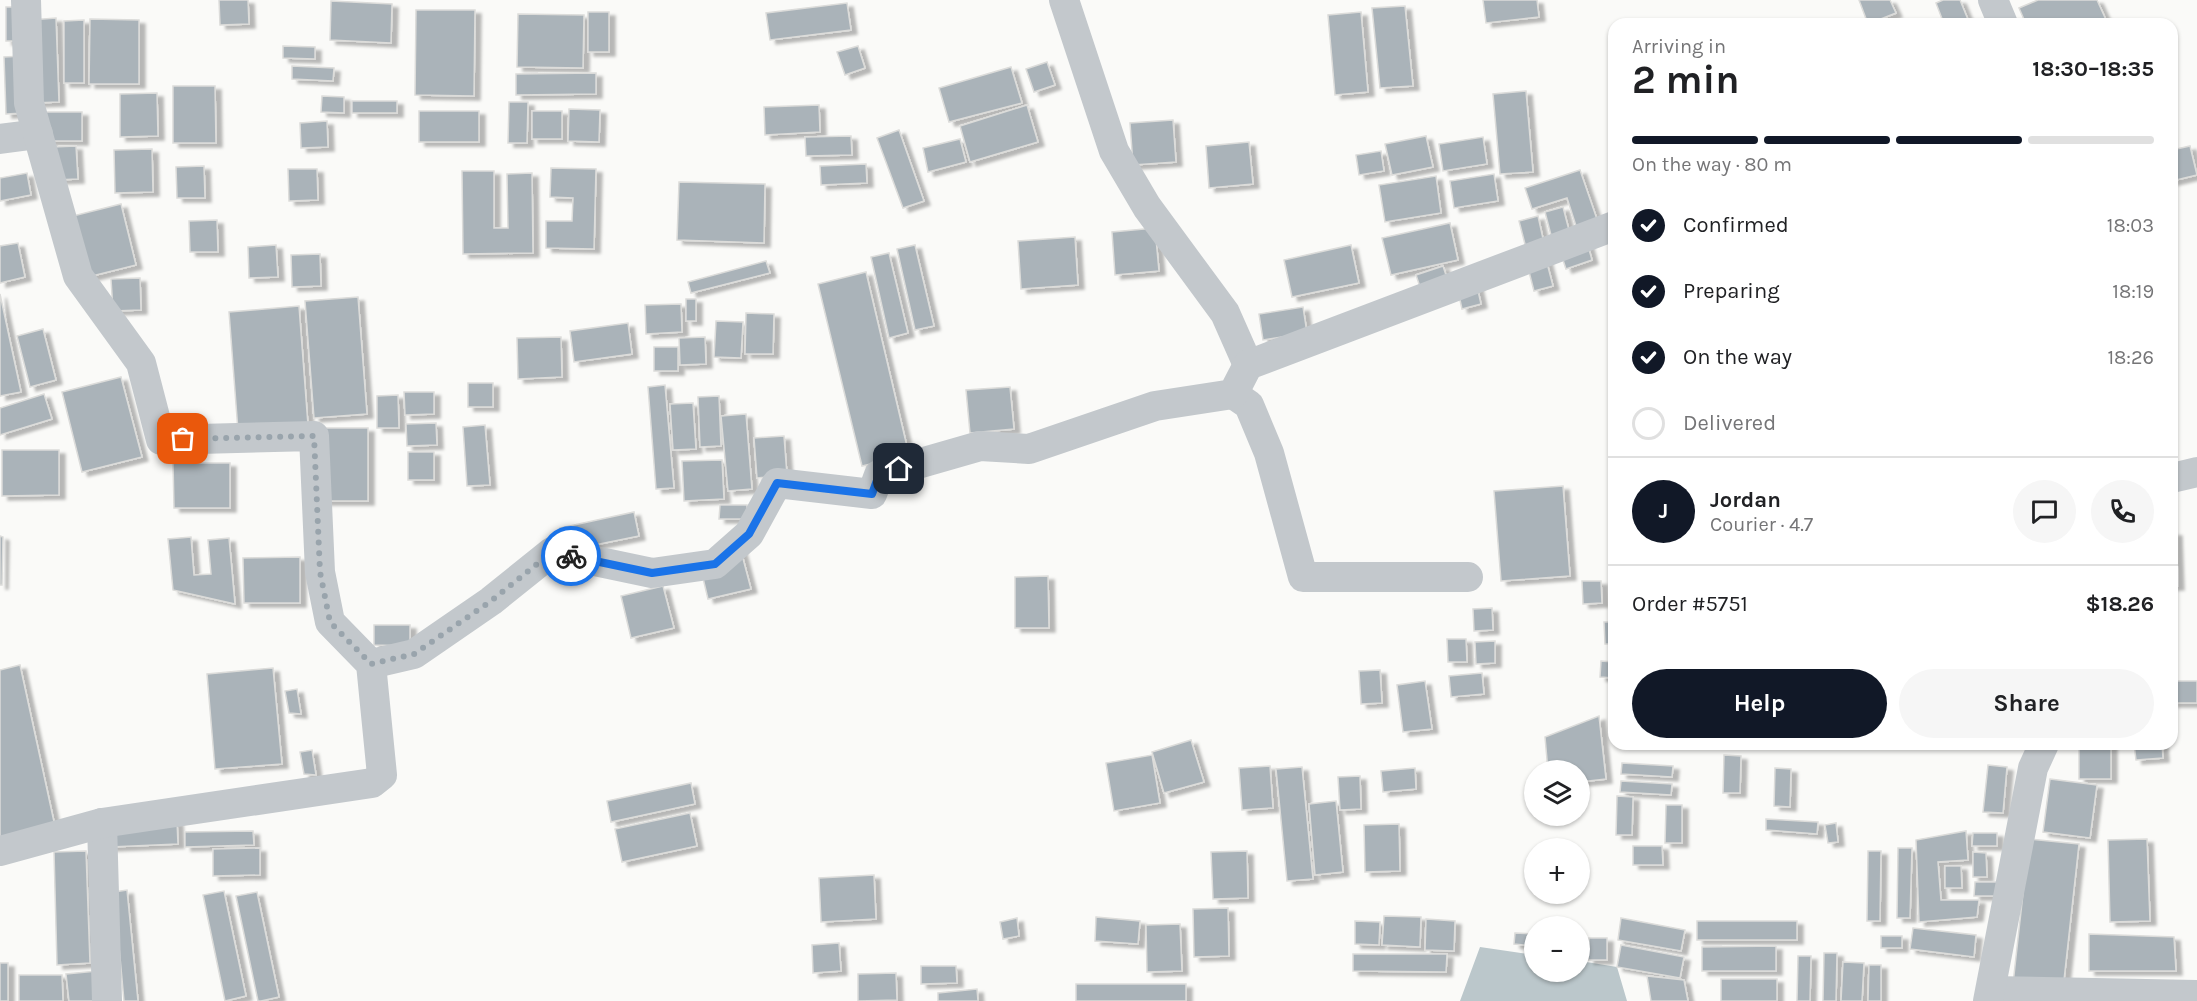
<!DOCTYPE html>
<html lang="en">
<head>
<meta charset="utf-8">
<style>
	:root { --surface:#fff; --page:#f6f6f6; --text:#202124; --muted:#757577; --line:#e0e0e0; --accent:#111827 }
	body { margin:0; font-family:Karla,sans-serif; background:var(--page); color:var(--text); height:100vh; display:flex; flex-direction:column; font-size:22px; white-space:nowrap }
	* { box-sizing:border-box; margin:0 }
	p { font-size:20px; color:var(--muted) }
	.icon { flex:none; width:33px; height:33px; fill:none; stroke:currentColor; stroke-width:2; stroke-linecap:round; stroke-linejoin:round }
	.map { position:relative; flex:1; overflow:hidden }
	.panel { position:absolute; left:1608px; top:18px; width:570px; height:732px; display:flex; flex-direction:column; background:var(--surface); border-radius:18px; box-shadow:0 2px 4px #0004 }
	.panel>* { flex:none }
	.tools { position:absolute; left:1524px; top:760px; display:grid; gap:12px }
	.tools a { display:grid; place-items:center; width:66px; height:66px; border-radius:50%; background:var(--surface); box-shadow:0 2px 4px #0004; font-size:30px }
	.pin { position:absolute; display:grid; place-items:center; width:51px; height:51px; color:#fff; margin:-26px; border-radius:12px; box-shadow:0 3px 9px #0006 }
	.courier { position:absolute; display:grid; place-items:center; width:60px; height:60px; margin:-30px; border:4px solid #1a73e8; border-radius:50%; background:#fff; color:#222; box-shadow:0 2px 8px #0007 }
	.head em { font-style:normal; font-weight:700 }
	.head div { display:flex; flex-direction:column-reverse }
	.head { display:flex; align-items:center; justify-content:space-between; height:102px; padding:0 24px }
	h1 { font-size:39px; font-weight:700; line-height:45px }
	.bar { display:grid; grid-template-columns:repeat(4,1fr); gap:9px 6px; align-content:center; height:72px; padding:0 24px }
	.bar i { height:8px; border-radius:4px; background:var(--line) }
	.bar .active { background:var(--accent) }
	.bar p { grid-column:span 4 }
	.line { display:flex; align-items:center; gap:15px; padding:0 24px; border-top:2px solid var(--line) }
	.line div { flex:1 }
	.round { display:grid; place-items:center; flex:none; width:63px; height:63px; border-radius:32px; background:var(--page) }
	ol { padding:0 24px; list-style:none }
	li { display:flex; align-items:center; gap:18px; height:66px }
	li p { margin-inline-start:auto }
	li .icon { padding:6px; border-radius:50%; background:var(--accent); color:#fff; stroke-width:4 }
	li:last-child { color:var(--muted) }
	li i { width:33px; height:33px; border:3px solid var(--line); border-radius:50% }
	.cta { display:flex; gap:12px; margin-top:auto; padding:12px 24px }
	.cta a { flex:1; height:69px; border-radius:36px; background:var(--accent); color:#fff; font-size:24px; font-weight:700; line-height:69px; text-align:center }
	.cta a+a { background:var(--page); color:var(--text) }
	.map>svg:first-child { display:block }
	.water { fill:#bbc7cb }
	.building { fill:#aab3b9; stroke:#dcdcda; stroke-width:1.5; filter:url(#shadow) }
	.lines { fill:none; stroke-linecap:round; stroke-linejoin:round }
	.minor { stroke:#c3c8cc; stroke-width:30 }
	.done { stroke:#99a4ac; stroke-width:6; stroke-dasharray:0 10.8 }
	.route { stroke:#1a73e8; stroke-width:8 }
</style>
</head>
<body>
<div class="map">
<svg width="2197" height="1001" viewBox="0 0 2197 1001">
	<defs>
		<filter id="shadow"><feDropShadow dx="6" dy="4" stdDeviation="1.5" flood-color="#0004"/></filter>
	</defs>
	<rect width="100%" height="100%" fill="#fafaf8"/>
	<path class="water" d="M1480,947L1534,955V972H1580V961L1617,967L1627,1001H1460Z"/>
	<g class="building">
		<path d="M219,0H248L249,24L220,25Z"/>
		<path d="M1483,0H1537L1539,17L1486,23Z"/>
		<path d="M1859,0H1890L1896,13L1868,24Z"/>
		<path d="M1943,0H1960L1969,22L1944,24L1936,3Z"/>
		<path d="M2038,0H2097L2107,22L2101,24H2026L2019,8Z"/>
		<path d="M331,1L392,4L391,43L330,40Z"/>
		<path d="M847,3L851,30L770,40L766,13Z"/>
		<path d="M1405,6L1413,86L1380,88L1372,8Z"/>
		<rect x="6" y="7" width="15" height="34"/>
		<path d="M416,10H475L474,96L415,95Z"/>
		<rect x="588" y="12" width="21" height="40"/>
		<path d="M1361,12L1368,92L1335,95L1328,15Z"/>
		<path d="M518,14L584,15L583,68L517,67Z"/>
		<path d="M56,18L59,102L33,103L30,20Z"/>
		<path d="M90,19L139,20V84H89Z"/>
		<path d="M84,20V83H64V21Z"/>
		<path d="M283,46L315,47V59L283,58Z"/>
		<path d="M858,46L865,68L845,75L837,52Z"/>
		<path d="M23,56L25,113L6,114L4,57Z"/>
		<path d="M1047,62L1055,85L1034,92L1026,69Z"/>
		<path d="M292,66L334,68L333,81L292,79Z"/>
		<path d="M1011,67L1022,103L949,122L939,88Z"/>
		<path d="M596,73V94L516,95V74Z"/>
		<path d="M173,86H215L216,143H173Z"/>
		<path d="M1526,91L1533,172L1500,174L1493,94Z"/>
		<path d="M157,93L158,136L120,137V94Z"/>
		<path d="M322,96L344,97V113L321,112Z"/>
		<rect x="352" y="101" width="45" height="12"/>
		<path d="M509,102H528L527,143H508Z"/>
		<path d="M819,105L820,132L765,135L764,107Z"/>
		<path d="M1027,105L1038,142L970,162L960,126Z"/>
		<path d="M569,109L600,110L599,142L568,141Z"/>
		<rect x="419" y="111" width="60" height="31"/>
		<rect x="532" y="111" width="30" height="28"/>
		<path d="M43,112H82V141H44Z"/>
		<path d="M1173,120L1176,162L1133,165L1130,123Z"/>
		<path d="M327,121L328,147L301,148L300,123Z"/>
		<path d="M899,130L924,201L903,208L877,138Z"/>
		<path d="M851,136L852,155L806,156L805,137Z"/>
		<path d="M1426,136L1433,167L1392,175L1385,144Z"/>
		<path d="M1483,137L1487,164L1443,171L1439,144Z"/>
		<path d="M960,139L966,162L928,172L923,148Z"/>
		<path d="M1249,142L1253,184L1209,188L1206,146Z"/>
		<path d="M76,146L78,179L54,180L52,147Z"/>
		<path d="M2190,146L2197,175L2172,181V150Z"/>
		<path d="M152,149L153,192L115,193L114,150Z"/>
		<path d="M1381,151L1384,171L1359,175L1356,155Z"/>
		<path d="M866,164L867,183L821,185L820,166Z"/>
		<path d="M204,166L205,198H177L176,167Z"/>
		<path d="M551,168L596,169L594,249L546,248V221H572L573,198L550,197Z"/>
		<path d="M288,169H317L318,200L289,201Z"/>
		<path d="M1580,170L1599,225L1578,232L1567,198L1532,209L1525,188Z"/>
		<path d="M462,171H494V228H508L507,174L532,173L533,253L463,254Z"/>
		<path d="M27,173L31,195L0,201V178Z"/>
		<path d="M1494,174L1498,201L1454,208L1450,181Z"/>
		<path d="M1436,176L1441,213L1385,222L1379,185Z"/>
		<path d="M679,182L765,184L764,243L677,240Z"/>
		<path d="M121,204L136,265L88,277L73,216Z"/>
		<path d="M1563,207L1570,234L1552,239L1545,212Z"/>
		<path d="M1538,216L1544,243L1526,248L1519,221Z"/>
		<path d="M217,220L218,252H190L189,221Z"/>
		<path d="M1450,223L1458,260L1391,275L1382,238Z"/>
		<path d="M1155,228L1159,271L1115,275L1112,232Z"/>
		<path d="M1075,237L1078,285L1021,289L1018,241Z"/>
		<path d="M1587,242L1592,260L1566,269L1560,251Z"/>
		<path d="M18,243L25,277L0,283V246Z"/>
		<path d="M276,245L278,277L249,278L248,247Z"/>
		<path d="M915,245L934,326L915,330L897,249Z"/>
		<path d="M1351,245L1359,283L1292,297L1284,260Z"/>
		<path d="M889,253L908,333L889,338L871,257Z"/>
		<path d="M320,254L321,286L292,287L291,255Z"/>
		<path d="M1546,259L1553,286L1534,291L1527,264Z"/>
		<path d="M766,261L770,273L691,293L688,282Z"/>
		<path d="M1443,266L1449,284L1422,293L1416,275Z"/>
		<path d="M866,272L909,455L862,466L818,284Z"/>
		<path d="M1475,277L1481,304L1462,309L1456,282Z"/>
		<path d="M140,278L141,310L113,311L111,279Z"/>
		<path d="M0,294L21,392L0,396Z"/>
		<path d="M358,297L367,414L314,418L305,301Z"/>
		<rect x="686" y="299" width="10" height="22"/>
		<path d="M681,304L682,332L646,334L645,305Z"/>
		<path d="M299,306L308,425L238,431L229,312Z"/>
		<path d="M1303,307L1307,333L1263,340L1259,314Z"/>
		<path d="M746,313L774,314L773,354H745Z"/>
		<path d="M716,321L743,322L741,358L714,357Z"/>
		<path d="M628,323L632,354L574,362L570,331Z"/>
		<path d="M43,329L56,380L30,387L17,336Z"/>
		<path d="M561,337L562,377L518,379L517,338Z"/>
		<path d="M705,337L706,364L680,365L679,338Z"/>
		<rect x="654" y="347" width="24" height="24"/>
		<path d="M121,377L142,457L82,472L62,392Z"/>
		<rect x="468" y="383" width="25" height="24"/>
		<path d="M665,385L674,488L656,489L648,387Z"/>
		<path d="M1010,387L1014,429L970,433L966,390Z"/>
		<path d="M404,392H434V414L405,415Z"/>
		<path d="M44,394L52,419L0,435V408Z"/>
		<path d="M398,395L399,428H377V396Z"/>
		<path d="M719,396L721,446L700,447L698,397Z"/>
		<path d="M693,403L696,449L673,450L670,404Z"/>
		<path d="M746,414L752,489L728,491L721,416Z"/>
		<path d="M436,423L437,445L407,446L406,424Z"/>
		<path d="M485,425L490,485L467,486L463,427Z"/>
		<rect x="324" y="428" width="44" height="73"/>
		<path d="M784,436L787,475L757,478L754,438Z"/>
		<path d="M2,450H59V495L2,496Z"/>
		<rect x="408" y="452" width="26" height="28"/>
		<path d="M722,460L724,499L684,501L682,461Z"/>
		<path d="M173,463H230V508H174Z"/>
		<path d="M1563,486L1570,576L1501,581L1494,491Z"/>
		<path d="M720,505H747V519H719Z"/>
		<path d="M634,512L639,536L565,551L560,528Z"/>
		<path d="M2172,532H2176L2178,586H2172Z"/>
		<path d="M0,536L3,537L2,585H0Z"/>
		<path d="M191,537L194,575L211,574L208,540L229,538L235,604L173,590L168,539Z"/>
		<path d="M740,547L751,589L708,599L698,557Z"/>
		<path d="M300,557V603H244L243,558Z"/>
		<path d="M1048,576L1049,628H1015V577Z"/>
		<path d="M1582,581H1601L1602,603L1583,604Z"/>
		<path d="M663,586L674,628L631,638L621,596Z"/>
		<path d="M1492,608L1493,630L1474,631L1473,609Z"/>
		<path d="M1604,622H1614V644H1605Z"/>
		<path d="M374,625H410V646L374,645Z"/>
		<path d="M1447,639H1466L1467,662H1448Z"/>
		<path d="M1495,641V663L1476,664L1475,642Z"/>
		<path d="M1601,661L1614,662V678L1600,677Z"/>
		<path d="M20,665L56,831L0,843V670Z"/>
		<path d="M273,668L282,764L215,769L207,674Z"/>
		<path d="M1380,670L1382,703L1361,704L1359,671Z"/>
		<path d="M1482,673L1484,694L1451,697L1449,676Z"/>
		<path d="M1425,681L1432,729L1403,732L1397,685Z"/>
		<rect x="2172" y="681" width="25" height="22"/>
		<path d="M297,689L301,714L289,713L285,691Z"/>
		<path d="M1599,716L1606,779L1580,782V771H1548L1545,737Z"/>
		<path d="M1191,740L1204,782L1164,793L1152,752Z"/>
		<rect x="2079" y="744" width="32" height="35"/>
		<path d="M2134,744H2162L2163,758L2136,760Z"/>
		<path d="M312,750L316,775L304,774L300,752Z"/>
		<path d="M1152,755L1160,803L1114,811L1106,763Z"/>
		<path d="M1724,755L1741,756L1740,793H1723Z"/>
		<path d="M1622,763L1673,766L1672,777L1621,774Z"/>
		<path d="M1988,765L2007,767L2003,813L1983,812Z"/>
		<path d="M1270,766L1273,808L1242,810L1239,768Z"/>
		<path d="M1302,767L1313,879L1287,881L1276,769Z"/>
		<path d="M1415,768L1416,789L1383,792L1381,771Z"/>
		<path d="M1775,768L1791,769L1790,807L1774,806Z"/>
		<path d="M1360,776L1361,809L1340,810L1338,777Z"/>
		<path d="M2050,779L2097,785L2090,838L2043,832Z"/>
		<path d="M1621,781L1672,784L1671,795L1620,792Z"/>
		<path d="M691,783L695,804L611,822L607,801Z"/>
		<path d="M1617,796L1633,797L1632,835H1616Z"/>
		<path d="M1336,801L1343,872L1315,875L1309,804Z"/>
		<path d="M1666,805H1682V843H1665Z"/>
		<path d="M690,813L697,846L622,862L615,829Z"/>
		<path d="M1766,819L1818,822L1817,834L1766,830Z"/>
		<path d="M177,821L178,844L110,847L109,824Z"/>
		<path d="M1836,823L1838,842L1828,843L1825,825Z"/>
		<path d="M1399,824L1400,871L1365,872L1364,825Z"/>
		<path d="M253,831L254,845L185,847V832Z"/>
		<path d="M1966,831L1968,860L1938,862L1941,900H1979L1977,917L1919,922L1916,840Z"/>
		<path d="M1973,833H1997V846H1972Z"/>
		<path d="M2029,839L2079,844L2063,989L2013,984Z"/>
		<path d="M2147,839L2150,921L2110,922L2108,840Z"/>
		<path d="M1633,846H1662L1663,865H1633Z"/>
		<path d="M260,848V875L213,876V849Z"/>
		<path d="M1898,848H1912L1910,918H1897Z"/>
		<path d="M86,851L90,963L57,965L54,852Z"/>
		<path d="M1247,851L1248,898L1213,899L1211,852Z"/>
		<path d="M1868,851H1881L1880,921H1867Z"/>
		<path d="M1973,852L1986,853L1987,877H1973Z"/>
		<path d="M1945,866H1961L1962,888H1945Z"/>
		<path d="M874,875L876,919L821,922L819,878Z"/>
		<path d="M1975,882H1999V896H1974Z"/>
		<path d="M127,890L138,1001H124L114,892Z"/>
		<path d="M224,891L246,996L225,1001L203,895Z"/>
		<path d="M257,892L279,997L261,1001H258L236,896Z"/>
		<path d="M1228,908L1229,956L1194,957L1193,909Z"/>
		<path d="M1384,916L1421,917L1420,947L1382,945Z"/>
		<path d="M1096,917L1140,921L1138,944L1095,941Z"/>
		<path d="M1017,918L1019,936L1003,939L1000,922Z"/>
		<path d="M1621,918L1685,930L1681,951L1618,940Z"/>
		<path d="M1426,919L1455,921L1454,951L1425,950Z"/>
		<path d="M1355,921L1380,922L1379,945L1355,944Z"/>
		<rect x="1697" y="921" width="100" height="19"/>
		<path d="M1180,924L1182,971L1147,972L1146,925Z"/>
		<path d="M1913,928L1976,935L1974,957L1910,949Z"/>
		<path d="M1515,933L1534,934V946L1514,944Z"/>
		<path d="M2089,934L2174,937L2176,971H2089Z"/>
		<rect x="1881" y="936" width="21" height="12"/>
		<path d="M1589,938H1607V960H1588Z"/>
		<path d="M839,943L841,971L813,973L812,945Z"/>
		<path d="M1621,945L1684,957L1680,978L1617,967Z"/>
		<path d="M1776,946V971H1702V947Z"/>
		<path d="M1824,953H1837L1836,1001H1823Z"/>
		<path d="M1353,954H1447L1446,972L1353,971Z"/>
		<path d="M1798,956H1811L1810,1001H1797Z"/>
		<path d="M1843,962L1864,963L1862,1001H1841Z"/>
		<rect x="0" y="963" width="8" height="38"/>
		<path d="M1869,965H1881V1001H1868Z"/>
		<path d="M921,966H956L957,983L921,984Z"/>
		<path d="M97,971L99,1001H69L66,974Z"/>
		<path d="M896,973L897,1000L858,1001V974Z"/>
		<path d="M19,975H62L63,1001H19Z"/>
		<path d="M1647,976L1684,980L1688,1001H1651Z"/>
		<rect x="1721" y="979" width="56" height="22"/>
		<rect x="1076" y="984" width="110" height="17"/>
		<path d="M977,989L978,1001H938V993Z"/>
	</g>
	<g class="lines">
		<g class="minor">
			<path d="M1064,0L1114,151L1147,207L1225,313L1248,365"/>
			<path d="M1993,0L2003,24"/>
			<path d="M0,139L38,134"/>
			<path d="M1233,394L1249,405L1269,453L1303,577H1468"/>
			<path d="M2172,478L2197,472"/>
			<path d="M371,664L414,654L491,601L552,552L652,573L715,564L749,534L777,483L872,494L879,475L980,446L1029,449L1155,406L1233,394L1248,365L1614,226"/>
			<path d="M102,823L107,1001"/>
			<path d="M0,851L102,823L372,783L382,775L371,664L330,622L320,572L314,436L161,440L141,363L78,276L29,103L26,0"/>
			<path d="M1991,991L2197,995"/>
			<path d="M1988,1001L2033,768L2044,744"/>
		</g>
	</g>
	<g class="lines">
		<path class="done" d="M183,439L314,436L320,572L330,622L371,664L414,654L491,601L552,552L571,556"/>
		<path class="route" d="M571,556L652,573L715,564L749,534L777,483L872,494L879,475L899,469"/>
	</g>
</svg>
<div class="tools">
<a><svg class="icon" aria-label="layers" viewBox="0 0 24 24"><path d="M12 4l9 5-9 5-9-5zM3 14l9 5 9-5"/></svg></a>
<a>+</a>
<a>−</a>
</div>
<div class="pin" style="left:183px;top:439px;background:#ea580c"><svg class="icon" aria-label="bag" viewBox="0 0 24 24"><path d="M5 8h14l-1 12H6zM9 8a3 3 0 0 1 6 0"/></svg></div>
<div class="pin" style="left:899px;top:469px;background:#1f2937"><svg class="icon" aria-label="home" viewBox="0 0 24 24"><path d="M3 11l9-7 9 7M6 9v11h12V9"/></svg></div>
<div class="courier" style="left:571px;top:556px"><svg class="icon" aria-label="bike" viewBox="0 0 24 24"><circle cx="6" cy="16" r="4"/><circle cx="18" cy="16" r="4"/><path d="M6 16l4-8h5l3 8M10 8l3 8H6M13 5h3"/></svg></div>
<section class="panel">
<div class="head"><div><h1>2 min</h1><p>Arriving in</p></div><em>18:30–18:35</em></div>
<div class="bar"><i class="active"></i><i class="active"></i><i class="active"></i><i></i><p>On the way · 80 m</p></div>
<ol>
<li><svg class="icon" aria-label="check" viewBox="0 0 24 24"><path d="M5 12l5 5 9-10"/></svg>Confirmed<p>18:03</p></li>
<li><svg class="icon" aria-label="check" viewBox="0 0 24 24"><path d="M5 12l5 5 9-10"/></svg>Preparing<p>18:19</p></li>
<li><svg class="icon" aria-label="check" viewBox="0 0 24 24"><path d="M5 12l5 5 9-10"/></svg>On the way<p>18:26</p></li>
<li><i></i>Delivered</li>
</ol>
<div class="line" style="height:108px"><b class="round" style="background:var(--accent);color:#fff">J</b><div><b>Jordan</b><p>Courier · 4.7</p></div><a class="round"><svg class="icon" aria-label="chat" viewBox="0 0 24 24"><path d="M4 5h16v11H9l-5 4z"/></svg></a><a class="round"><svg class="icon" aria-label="phone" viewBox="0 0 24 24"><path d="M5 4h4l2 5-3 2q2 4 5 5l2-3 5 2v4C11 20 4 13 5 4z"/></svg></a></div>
<div class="line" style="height:78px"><div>Order #5751</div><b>$18.26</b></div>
<div class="cta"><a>Help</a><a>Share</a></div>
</section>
</div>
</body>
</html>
